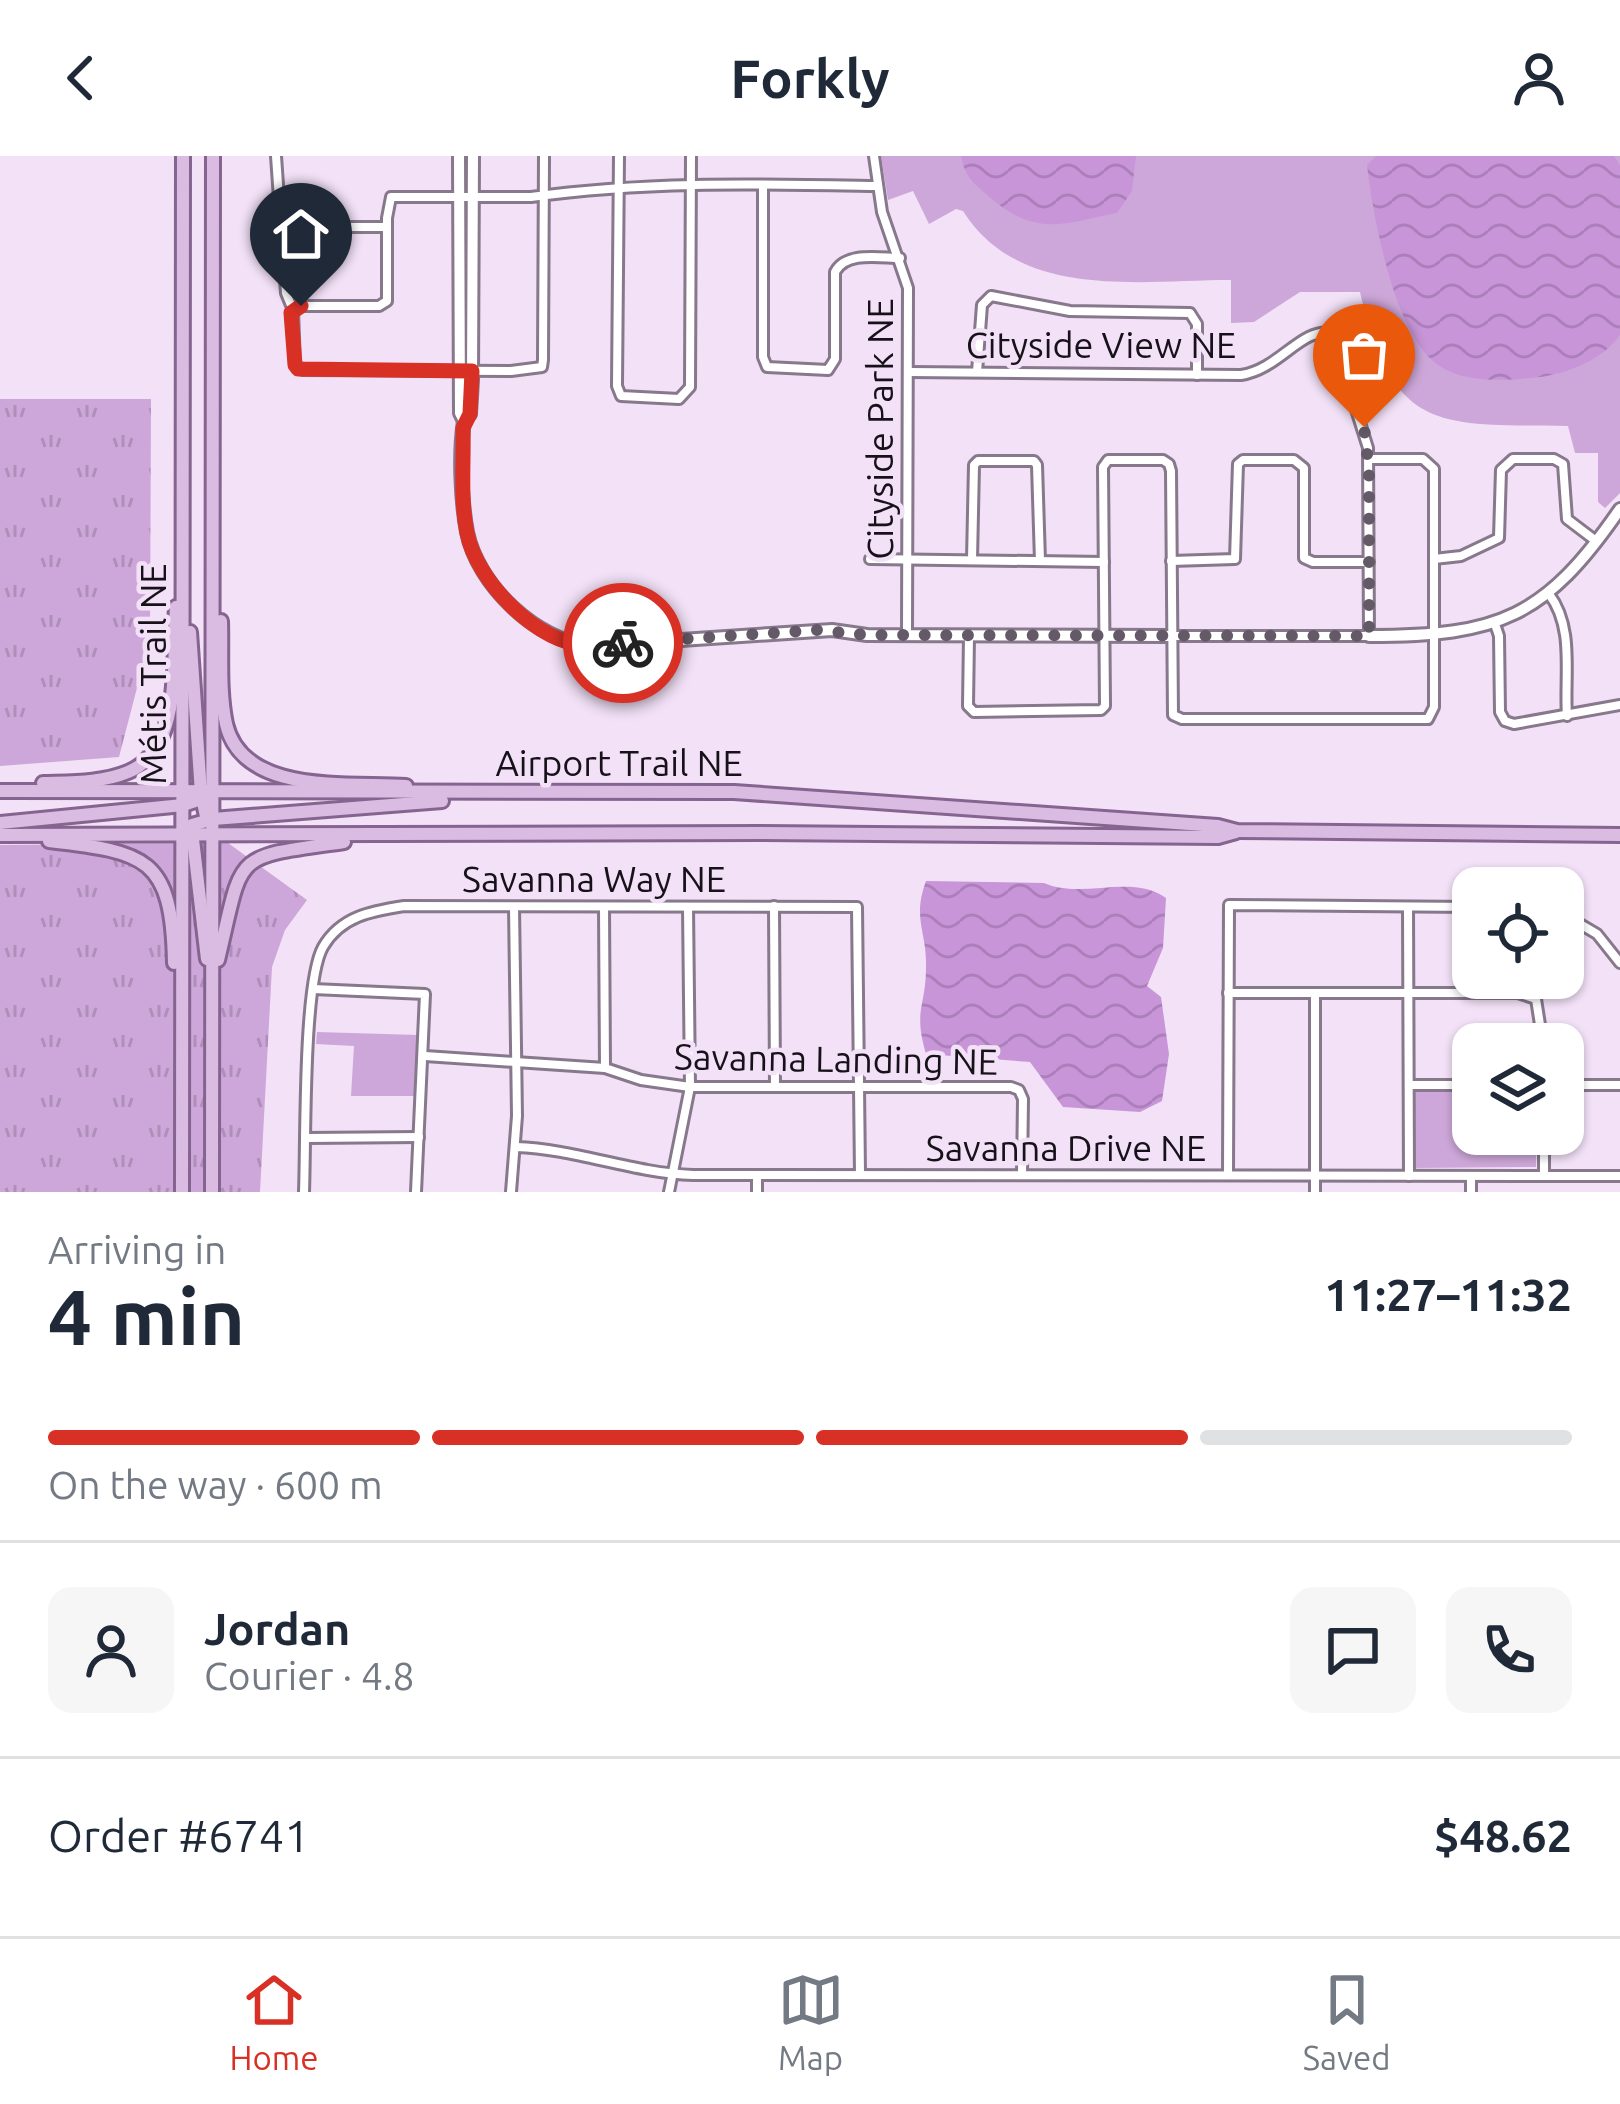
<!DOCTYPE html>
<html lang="en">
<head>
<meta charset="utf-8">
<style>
	:root { --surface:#fff; --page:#f6f6f7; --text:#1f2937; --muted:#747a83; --line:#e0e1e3; --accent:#d93025 }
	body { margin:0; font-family:Ubuntu,sans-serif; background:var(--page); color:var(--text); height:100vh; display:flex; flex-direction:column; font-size:45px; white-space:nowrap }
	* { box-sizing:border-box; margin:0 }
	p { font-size:39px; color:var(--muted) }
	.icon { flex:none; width:66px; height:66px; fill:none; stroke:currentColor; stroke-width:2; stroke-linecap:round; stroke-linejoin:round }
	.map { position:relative; height:1036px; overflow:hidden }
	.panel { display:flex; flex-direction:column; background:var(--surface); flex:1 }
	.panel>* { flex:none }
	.controls { position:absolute; left:1452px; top:711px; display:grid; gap:24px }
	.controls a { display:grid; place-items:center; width:132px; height:132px; border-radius:24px; background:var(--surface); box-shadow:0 3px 9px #0004; font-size:60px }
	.pin { position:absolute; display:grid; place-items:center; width:102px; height:102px; color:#fff; margin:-123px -51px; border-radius:50% 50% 50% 0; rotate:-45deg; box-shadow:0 0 12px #0007 }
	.pin .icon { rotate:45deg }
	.courier { position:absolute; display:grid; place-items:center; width:120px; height:120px; margin:-60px; border:9px solid #d93025; border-radius:50%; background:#fff; color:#222; box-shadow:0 3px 15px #0007 }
	.overview em { font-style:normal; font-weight:700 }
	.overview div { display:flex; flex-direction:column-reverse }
	.overview { display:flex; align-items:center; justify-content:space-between; height:204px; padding:0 48px }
	h1 { font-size:78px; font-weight:700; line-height:90px }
	.bar { display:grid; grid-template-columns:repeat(4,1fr); gap:18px 12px; align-content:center; height:144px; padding:0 48px }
	.bar i { height:15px; border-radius:9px; background:var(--line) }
	.bar .active { background:var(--accent) }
	.bar p { grid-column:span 4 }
	.line { display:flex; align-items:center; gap:30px; padding:0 48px; border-top:3px solid var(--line) }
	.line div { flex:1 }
	.round { display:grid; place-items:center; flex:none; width:126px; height:126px; border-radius:24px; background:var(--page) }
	header { display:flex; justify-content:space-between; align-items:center; height:156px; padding:0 48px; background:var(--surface); font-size:54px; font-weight:700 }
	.menu { display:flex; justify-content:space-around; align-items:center; height:168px; border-top:3px solid var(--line); background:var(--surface); font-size:33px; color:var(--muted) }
	.menu a { display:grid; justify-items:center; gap:6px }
	.menu .active { color:var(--accent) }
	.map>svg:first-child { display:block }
	.grass { fill:url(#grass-tufts) }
	.green { fill:#cda7d9 }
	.water { fill:url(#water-waves) }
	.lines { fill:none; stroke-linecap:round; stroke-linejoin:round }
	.street-casing { stroke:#87788b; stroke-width:14 }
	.secondary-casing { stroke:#87788b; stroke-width:16 }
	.primary-casing { stroke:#866490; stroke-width:18 }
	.street { stroke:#fff; stroke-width:8 }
	.secondary { stroke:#fff; stroke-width:10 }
	.primary { stroke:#dabce3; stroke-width:12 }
	.done { stroke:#645a67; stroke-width:12; stroke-dasharray:0 21.6 }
	.route { stroke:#d93025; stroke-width:15 }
	.labels { text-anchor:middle; stroke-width:9; stroke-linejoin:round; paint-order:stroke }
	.street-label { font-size:36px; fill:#171119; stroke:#f2e1f7 }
</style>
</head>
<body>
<header><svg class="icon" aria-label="back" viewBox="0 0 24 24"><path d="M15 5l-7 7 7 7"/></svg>Forkly<svg class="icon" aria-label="person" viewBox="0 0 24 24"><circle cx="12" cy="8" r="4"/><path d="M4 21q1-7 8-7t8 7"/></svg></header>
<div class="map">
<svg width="1620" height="1036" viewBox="0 0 1620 1036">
	<defs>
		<pattern id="grass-tufts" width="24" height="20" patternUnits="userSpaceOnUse" patternTransform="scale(3)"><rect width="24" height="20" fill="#cda7d9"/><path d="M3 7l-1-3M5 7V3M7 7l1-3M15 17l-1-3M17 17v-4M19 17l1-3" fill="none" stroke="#af8fba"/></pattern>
		<pattern id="water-waves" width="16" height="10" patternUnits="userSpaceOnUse" patternTransform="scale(3)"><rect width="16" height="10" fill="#c895d8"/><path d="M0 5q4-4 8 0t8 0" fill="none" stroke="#ab7fb9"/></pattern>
	</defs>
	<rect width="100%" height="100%" fill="#f2e1f7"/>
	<g class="grass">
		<path d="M0,243H151L150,482L119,601L0,610Z"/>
		<path d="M228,687L307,744L285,774L272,811L260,1036H0V689Z"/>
	</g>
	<g class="green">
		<path d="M881,0H1620V337L1605,352L1598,346V297H1575L1568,270C1440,268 1393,279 1360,136H1300L1254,166L1231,167V124C1138,124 1020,145 963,55L956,53L929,68L913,35L888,44Z"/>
		<path d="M317,876L418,879L416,940H351L354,890L316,888Z"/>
		<path d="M1473,935V978H1536V1011L1414,1012V935Z"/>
	</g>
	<g class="water">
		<path d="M961,0H1136L1132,35L1117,57C1059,69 1034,81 986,38C971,25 965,20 961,0Z"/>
		<path d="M1376,0H1614L1620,9V179C1601,206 1563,219 1532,222C1501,225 1460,227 1434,206C1393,172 1373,60 1367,9Z"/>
		<path d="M926,725L1044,727C1082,744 1132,717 1166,742L1163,792L1147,830L1161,841L1169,898L1162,945L1140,956L1063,951L1030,906L926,898C913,854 926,851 926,811C927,775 912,763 926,725Z"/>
	</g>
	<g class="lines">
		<defs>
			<g id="street">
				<path d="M276,0L281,71"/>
				<path d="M544,0L543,204L542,211L511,215L303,214L295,209L293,154L301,150H379L387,145V62L391,41H531C647,25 760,28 877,30"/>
				<path d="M619,0L617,230L621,240L679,243L690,231L691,0"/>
				<path d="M874,0L882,56L908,132L907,479"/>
				<path d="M763,29V201L767,211L828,214L835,203V116C846,95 880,102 900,102"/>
				<path d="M293,154L286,137L281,71H387"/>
				<path d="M909,216L1241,219C1280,213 1301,171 1332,177L1368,292L1369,480H1171"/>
				<path d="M977,216L982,149L991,140L1070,155L1190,157L1197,168V219"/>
				<path d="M870,403L1104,406"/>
				<path d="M1434,403L1461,400L1499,382L1501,314L1513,303H1554L1563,308L1567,363L1596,385"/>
				<path d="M972,404L974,309L978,305H1034L1037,309L1040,405"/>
				<path d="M1171,405L1235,403L1238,308L1243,304H1294L1304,312V402L1313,406H1369"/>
				<path d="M1549,438C1575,472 1564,520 1567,560"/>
				<path d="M1495,468L1499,480L1500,556L1505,565L1514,568L1620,549"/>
				<path d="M969,480L968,550L974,556L1101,554L1105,550L1103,311L1108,304H1163L1169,308L1171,315L1173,559L1182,563H1428L1434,551V313L1423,303H1369"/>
				<path d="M774,750L775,931"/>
				<path d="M1408,751L1409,1020"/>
				<path d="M604,752L605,912"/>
				<path d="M1563,758L1597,778L1620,807"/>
				<path d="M313,833L425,838L416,1036"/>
				<path d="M1228,837H1518L1536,843L1543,888"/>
				<path d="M1315,838V1036"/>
				<path d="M425,900L605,912L641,924L690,931H1011L1019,934L1023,943L1022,1018"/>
				<path d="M1409,929H1473"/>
				<path d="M1563,929H1620"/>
				<path d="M1544,978V1020"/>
				<path d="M307,982L419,981"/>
				<path d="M516,991C576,993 632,1017 693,1019L1620,1020"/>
				<path d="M1228,1019L1229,749L1473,751"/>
				<path d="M757,1020V1036"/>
				<path d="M1471,1020V1036"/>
				<path d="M304,1036C306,987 303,826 323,791C341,760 372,755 404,750L857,751L860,1018"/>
				<path d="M511,1036L517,960L514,751"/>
				<path d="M669,1036L690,931L688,751"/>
			</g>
			<g id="secondary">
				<path d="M459,0L460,257L464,265L470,258L472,224L473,0"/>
				<path d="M464,265C459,297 461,344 467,376C478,430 537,485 590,490L832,474L867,479L1171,480"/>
				<path d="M1369,480C1499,480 1545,462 1620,353"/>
			</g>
			<g id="primary">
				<path d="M221,465C222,498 219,535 226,568C243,640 350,626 406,630"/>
				<path d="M190,476L201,637L207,665"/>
				<path d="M43,627C70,626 102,627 128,616C184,593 172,500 176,451"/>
				<path d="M0,635L734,636L1218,670L1237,675L1620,679"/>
				<path d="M0,667L183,649L207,641"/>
				<path d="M192,675L207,803"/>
				<path d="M183,677L192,669L213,663L442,645"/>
				<path d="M0,679L762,677L1218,681L1236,676"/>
				<path d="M49,685C146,696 172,701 174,807"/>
				<path d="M218,804C244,695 230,702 344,686"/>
				<path d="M182,1036L183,0"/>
				<path d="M212,1036L213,0"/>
			</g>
		</defs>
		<use href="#street" class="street-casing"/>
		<use href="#secondary" class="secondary-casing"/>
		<use href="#primary" class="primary-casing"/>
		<use href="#street" class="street"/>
		<use href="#secondary" class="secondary"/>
		<use href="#primary" class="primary"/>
	</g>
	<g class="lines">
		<path class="done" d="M623,487L817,474L867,479L1369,480V314L1364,271"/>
		<path class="route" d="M301,150L291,157L295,209L298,213L472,215L470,258L463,272C464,306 460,343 467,377C476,422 530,480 576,488C591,491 607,488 623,487"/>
	</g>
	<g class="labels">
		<g class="street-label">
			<text x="1101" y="202">Cityside View NE</text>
			<text transform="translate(880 273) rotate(-90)" y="13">Cityside Park NE</text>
			<text transform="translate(153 518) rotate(-90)" y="13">Métis Trail NE</text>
			<text x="619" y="620">Airport Trail NE</text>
			<text x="594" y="736">Savanna Way NE</text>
			<text transform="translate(836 903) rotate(1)" y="13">Savanna Landing NE</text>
			<text x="1066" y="1005">Savanna Drive NE</text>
		</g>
	</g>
</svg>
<div class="controls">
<a><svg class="icon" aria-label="locate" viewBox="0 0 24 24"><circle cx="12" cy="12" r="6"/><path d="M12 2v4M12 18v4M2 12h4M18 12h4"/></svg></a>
<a><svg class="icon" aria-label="layers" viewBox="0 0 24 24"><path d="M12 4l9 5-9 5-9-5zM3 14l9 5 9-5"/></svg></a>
</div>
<div class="pin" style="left:1364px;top:271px;background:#ea580c"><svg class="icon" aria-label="bag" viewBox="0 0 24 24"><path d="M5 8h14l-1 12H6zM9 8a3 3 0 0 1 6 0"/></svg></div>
<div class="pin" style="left:301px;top:150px;background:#1f2937"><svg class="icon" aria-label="home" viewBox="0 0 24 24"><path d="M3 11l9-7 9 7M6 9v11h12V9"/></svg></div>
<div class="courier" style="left:623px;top:487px"><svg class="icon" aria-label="bike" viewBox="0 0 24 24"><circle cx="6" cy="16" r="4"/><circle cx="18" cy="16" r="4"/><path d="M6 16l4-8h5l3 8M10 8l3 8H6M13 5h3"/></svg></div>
</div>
<section class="panel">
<div class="overview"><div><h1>4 min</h1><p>Arriving in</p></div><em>11:27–11:32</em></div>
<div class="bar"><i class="active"></i><i class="active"></i><i class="active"></i><i></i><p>On the way · 600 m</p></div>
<div class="line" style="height:216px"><a class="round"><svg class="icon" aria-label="person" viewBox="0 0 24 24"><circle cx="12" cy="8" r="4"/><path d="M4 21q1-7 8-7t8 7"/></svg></a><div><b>Jordan</b><p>Courier · 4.8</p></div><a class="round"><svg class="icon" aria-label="chat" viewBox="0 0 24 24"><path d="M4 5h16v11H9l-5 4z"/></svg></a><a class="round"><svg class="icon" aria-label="phone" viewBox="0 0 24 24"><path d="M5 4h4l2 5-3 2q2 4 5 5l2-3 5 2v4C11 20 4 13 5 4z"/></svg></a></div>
<div class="line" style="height:156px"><div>Order #6741</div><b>$48.62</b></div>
</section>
<nav class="menu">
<a class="active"><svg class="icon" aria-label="home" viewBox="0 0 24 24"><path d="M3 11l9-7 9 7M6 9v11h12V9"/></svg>Home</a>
<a><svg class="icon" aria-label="map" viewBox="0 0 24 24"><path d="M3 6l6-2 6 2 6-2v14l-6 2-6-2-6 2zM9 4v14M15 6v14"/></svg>Map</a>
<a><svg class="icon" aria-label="saved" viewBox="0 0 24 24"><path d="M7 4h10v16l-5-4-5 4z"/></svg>Saved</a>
</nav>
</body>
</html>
